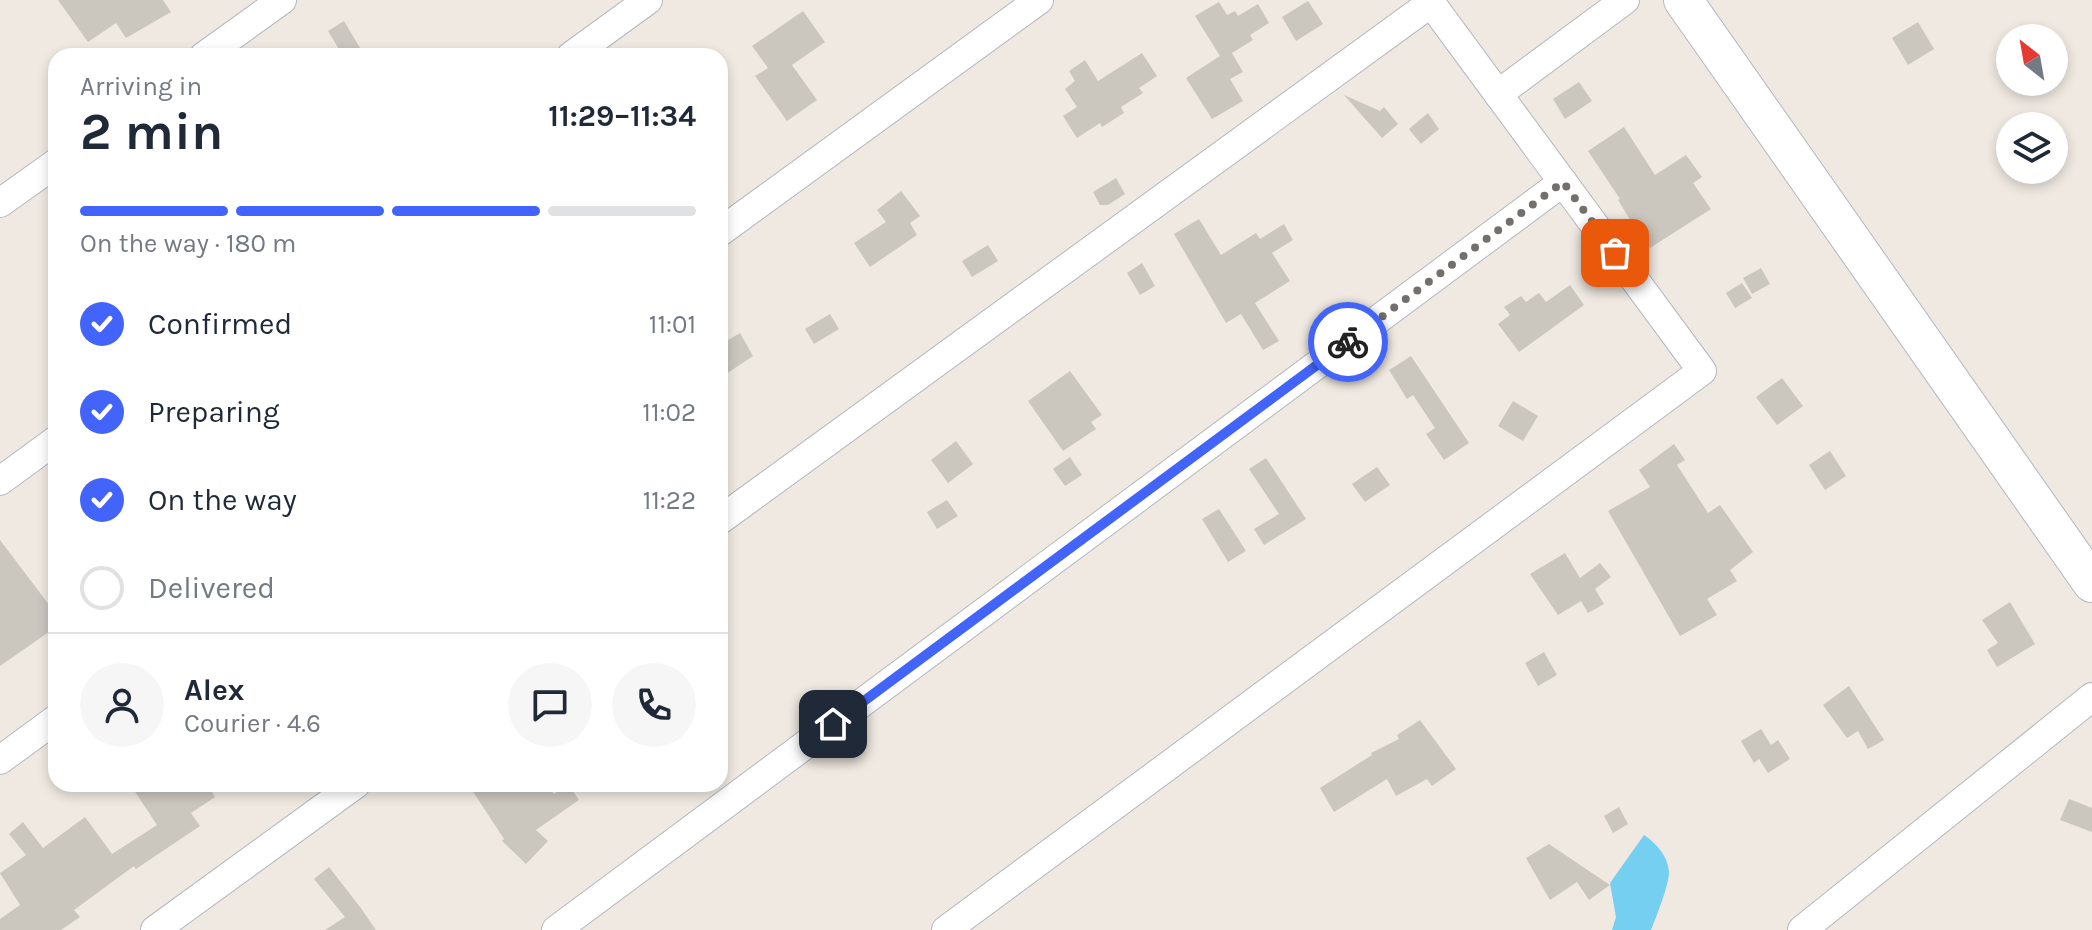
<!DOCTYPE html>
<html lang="en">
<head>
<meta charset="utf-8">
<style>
	:root { --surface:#fff; --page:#f6f6f7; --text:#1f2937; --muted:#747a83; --line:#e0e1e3; --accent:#4264fb }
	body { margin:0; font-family:Karla,sans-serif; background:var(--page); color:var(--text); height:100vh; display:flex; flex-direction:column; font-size:30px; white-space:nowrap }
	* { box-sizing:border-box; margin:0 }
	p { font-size:26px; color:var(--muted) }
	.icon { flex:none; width:44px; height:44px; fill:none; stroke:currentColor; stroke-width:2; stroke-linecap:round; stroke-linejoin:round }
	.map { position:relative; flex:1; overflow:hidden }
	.details { position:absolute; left:48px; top:48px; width:680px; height:744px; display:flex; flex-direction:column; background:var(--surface); border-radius:24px; box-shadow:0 4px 12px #0003 }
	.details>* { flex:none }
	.needle { width:52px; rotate:329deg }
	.buttons { position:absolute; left:1996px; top:24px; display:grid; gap:16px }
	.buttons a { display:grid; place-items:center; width:72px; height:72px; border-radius:50%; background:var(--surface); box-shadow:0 4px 12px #0003; font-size:40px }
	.pin { position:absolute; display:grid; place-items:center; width:68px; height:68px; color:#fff; margin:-34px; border-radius:16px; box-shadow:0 4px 12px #0006 }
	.courier { position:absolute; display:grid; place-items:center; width:80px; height:80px; margin:-40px; border:6px solid #4264fb; border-radius:50%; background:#fff; color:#222; box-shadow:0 2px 10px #0007 }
	.summary em { font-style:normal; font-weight:700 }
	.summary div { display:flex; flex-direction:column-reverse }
	.summary { display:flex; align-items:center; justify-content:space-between; height:136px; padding:0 32px }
	h1 { font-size:52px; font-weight:700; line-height:60px }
	.bar { display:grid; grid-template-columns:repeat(4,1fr); gap:12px 8px; align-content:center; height:96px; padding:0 32px }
	.bar i { height:10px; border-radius:6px; background:var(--line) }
	.bar .active { background:var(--accent) }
	.bar p { grid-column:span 4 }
	.line { display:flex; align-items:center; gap:20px; padding:0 32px; border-top:2px solid var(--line) }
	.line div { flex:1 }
	.round { display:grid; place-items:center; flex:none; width:84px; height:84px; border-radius:42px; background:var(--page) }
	ol { padding:0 32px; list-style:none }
	li { display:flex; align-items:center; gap:24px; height:88px }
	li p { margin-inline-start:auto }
	li .icon { padding:8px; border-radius:50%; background:var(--accent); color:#fff; stroke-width:4 }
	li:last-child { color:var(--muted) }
	li i { width:44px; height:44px; border:4px solid var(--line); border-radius:50% }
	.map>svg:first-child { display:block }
	.water { fill:#75cff0 }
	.building { fill:#cbc7bf }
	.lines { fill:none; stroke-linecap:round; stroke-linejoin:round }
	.street-casing { stroke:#b4b7c1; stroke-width:30 }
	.secondary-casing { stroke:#b4b7c1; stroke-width:40 }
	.street { stroke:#fff; stroke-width:28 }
	.secondary { stroke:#fff; stroke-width:38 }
	.done { stroke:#726f6d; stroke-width:8; stroke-dasharray:0 14.4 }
	.route { stroke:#4264fb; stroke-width:10 }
</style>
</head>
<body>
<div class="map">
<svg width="2092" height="930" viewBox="0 0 2092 930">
	<rect width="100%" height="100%" fill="#efe9e1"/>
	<path class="water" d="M1644,835C1656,843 1668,856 1669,872C1669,885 1656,918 1651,930H1612L1616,917L1610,883Z"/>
	<g class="building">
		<path d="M58,0H163L171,12L126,38L116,23L88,42Z"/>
		<path d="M1308,1L1323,24L1296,41L1282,17Z"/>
		<path d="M1219,2L1227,15L1235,11L1238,16L1258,4L1269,23L1250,35L1253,40L1232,53L1243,72L1230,79L1243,101L1212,119L1186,78L1220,56L1195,16Z"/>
		<path d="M803,11L825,42L792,65L817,100L787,121L755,76L768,68L752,46Z"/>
		<path d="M344,21L360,48L347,56H343L328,31Z"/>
		<path d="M1918,22L1934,49L1908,65L1892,38Z"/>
		<path d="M1142,53L1157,76L1139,88L1143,93L1121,107L1124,113L1102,127L1100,123L1077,138L1063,116L1077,107L1065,89L1075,81L1069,71L1085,60L1098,81Z"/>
		<path d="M1579,82L1592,101L1565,119L1553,99Z"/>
		<path d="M1344,95L1380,111L1384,107L1398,124L1382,138Z"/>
		<path d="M1428,113L1439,129L1421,144L1409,129Z"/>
		<path d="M1624,127L1655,175L1686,155L1702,177L1693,183L1711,209L1650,248L1642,236H1640L1618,200L1620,199L1588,151Z"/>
		<path d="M1116,178L1125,194L1108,205H1100L1093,192Z"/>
		<path d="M901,191L920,216L910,223L917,235L870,267L854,243L886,222L877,210Z"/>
		<path d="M1199,219L1221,255L1256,233L1260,239L1284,224L1293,240L1272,253L1290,281L1255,303L1279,341L1263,350L1241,314L1226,323L1174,234Z"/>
		<path d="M988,245L998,261L972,277L962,261Z"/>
		<path d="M1142,263L1155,286L1140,295L1127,273Z"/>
		<path d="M1761,268L1770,284L1752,294L1743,278Z"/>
		<path d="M1742,283L1752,298L1735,308L1726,293Z"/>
		<path d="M1570,285L1584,305L1519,352L1498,324L1510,315L1504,307L1521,296L1526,302L1539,293L1546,302Z"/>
		<path d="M830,314L839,329L814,344L805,329Z"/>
		<path d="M740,333L753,356L720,378V345Z"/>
		<path d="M1411,356L1469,443L1444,460L1426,434L1435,428L1413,395L1407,399L1389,370Z"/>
		<path d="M1070,371L1102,415L1091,422L1096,429L1063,451L1028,401Z"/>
		<path d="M1782,378L1803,406L1777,425L1756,397Z"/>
		<path d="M1513,401L1538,416L1523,441L1498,426Z"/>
		<path d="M956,441L973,464L948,483L931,460Z"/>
		<path d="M1674,444L1685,460L1677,465L1708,513L1720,505L1753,552L1730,570L1737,581L1707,599L1717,615L1680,636L1608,511L1650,487L1639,470Z"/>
		<path d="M1830,451L1846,476L1825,490L1809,465Z"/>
		<path d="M1070,457L1082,475L1065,486L1053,469Z"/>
		<path d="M1266,458L1306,519L1264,545L1254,529L1279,514L1249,469Z"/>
		<path d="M1377,467L1390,485L1365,502L1352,484Z"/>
		<path d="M947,500L958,516L937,529L927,512Z"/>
		<path d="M1219,509L1246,551L1228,562L1202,519Z"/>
		<path d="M0,540L56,614V627L0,666Z"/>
		<path d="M1565,553L1580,578L1600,563L1611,577L1595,589L1604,604L1588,613L1581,601L1558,615L1530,574Z"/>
		<path d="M2010,602L2035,644L1997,667L1987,650L1998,643L1982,620Z"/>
		<path d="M1544,652L1557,675L1538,686L1525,663Z"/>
		<path d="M1849,686L1884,740L1868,749L1858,731L1847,738L1823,705Z"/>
		<path d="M1420,720L1456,769L1432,786L1427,779L1396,796L1387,779L1334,812L1320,788L1372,755L1371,753L1399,739L1397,735Z"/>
		<path d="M1761,729L1771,745L1778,740L1790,759L1768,773L1759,759L1754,763L1741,741Z"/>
		<path d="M130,784H206L215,797L191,813L200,826L136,869L134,866L74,910L80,917L61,930H0V919L20,905L0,873L26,855L9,834L23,822L43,848L85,817L112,854L157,825Z"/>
		<path d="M468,784H543L554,794L568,784L579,800L536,830L548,841L526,864L502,841L504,839Z"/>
		<path d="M2069,799L2092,808V832L2060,820Z"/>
		<path d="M1619,807L1628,824L1613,833L1604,816Z"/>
		<path d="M1549,844L1592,873L1610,885L1589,900L1577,882L1550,900L1526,858Z"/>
		<path d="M329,867L360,907L376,930H325L345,917L314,879Z"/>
	</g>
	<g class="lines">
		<defs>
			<g id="street">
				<path d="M204,56L282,0"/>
				<path d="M571,56L648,0"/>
				<path d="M1498,94L1625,0"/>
				<path d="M0,203L56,163"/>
				<path d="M720,232L1039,0"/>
				<path d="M0,481L56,440"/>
				<path d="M720,520L1431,3L1702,371L946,930"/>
				<path d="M0,760L56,719"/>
				<path d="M155,930L356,784"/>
				<path d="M556,930L1563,182"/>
				<path d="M1802,930L2092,697"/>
			</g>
			<path id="secondary" d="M1683,0L2092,583"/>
		</defs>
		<use href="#street" class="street-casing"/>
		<use href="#secondary" class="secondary-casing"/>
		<use href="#street" class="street"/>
		<use href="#secondary" class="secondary"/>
	</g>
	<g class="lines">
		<path class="done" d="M1348,342L1563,182L1615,253"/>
		<path class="route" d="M833,724L1348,342"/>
	</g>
</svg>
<div class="buttons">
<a><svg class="needle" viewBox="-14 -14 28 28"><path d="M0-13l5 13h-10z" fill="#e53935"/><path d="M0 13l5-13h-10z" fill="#747a83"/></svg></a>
<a><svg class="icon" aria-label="layers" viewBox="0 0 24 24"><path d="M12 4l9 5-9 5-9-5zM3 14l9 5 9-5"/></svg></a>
</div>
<div class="pin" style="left:1615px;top:253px;background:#ea580c"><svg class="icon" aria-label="bag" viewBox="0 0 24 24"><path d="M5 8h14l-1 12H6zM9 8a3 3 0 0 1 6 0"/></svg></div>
<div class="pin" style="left:833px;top:724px;background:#1f2937"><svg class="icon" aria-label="home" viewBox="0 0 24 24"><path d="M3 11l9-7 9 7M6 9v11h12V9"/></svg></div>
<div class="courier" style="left:1348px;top:342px"><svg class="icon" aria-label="bike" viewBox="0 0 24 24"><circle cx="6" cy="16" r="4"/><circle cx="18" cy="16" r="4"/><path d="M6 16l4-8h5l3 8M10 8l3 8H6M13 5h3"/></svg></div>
<section class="details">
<div class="summary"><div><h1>2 min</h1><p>Arriving in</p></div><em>11:29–11:34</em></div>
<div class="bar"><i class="active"></i><i class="active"></i><i class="active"></i><i></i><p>On the way · 180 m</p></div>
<ol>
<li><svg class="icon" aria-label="check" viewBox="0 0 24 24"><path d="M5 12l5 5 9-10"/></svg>Confirmed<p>11:01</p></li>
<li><svg class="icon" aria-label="check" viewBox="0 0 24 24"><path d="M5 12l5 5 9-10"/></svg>Preparing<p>11:02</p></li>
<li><svg class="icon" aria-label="check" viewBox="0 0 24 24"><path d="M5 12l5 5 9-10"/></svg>On the way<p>11:22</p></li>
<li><i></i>Delivered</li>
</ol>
<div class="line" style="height:144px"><a class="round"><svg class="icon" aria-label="person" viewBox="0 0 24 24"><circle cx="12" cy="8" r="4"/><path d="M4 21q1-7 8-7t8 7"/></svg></a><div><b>Alex</b><p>Courier · 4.6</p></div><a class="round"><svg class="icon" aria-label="chat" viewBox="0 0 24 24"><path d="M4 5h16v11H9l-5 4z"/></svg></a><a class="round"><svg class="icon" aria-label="phone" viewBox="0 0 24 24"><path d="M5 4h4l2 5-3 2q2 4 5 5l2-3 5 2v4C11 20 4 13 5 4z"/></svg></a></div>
</section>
</div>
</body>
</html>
